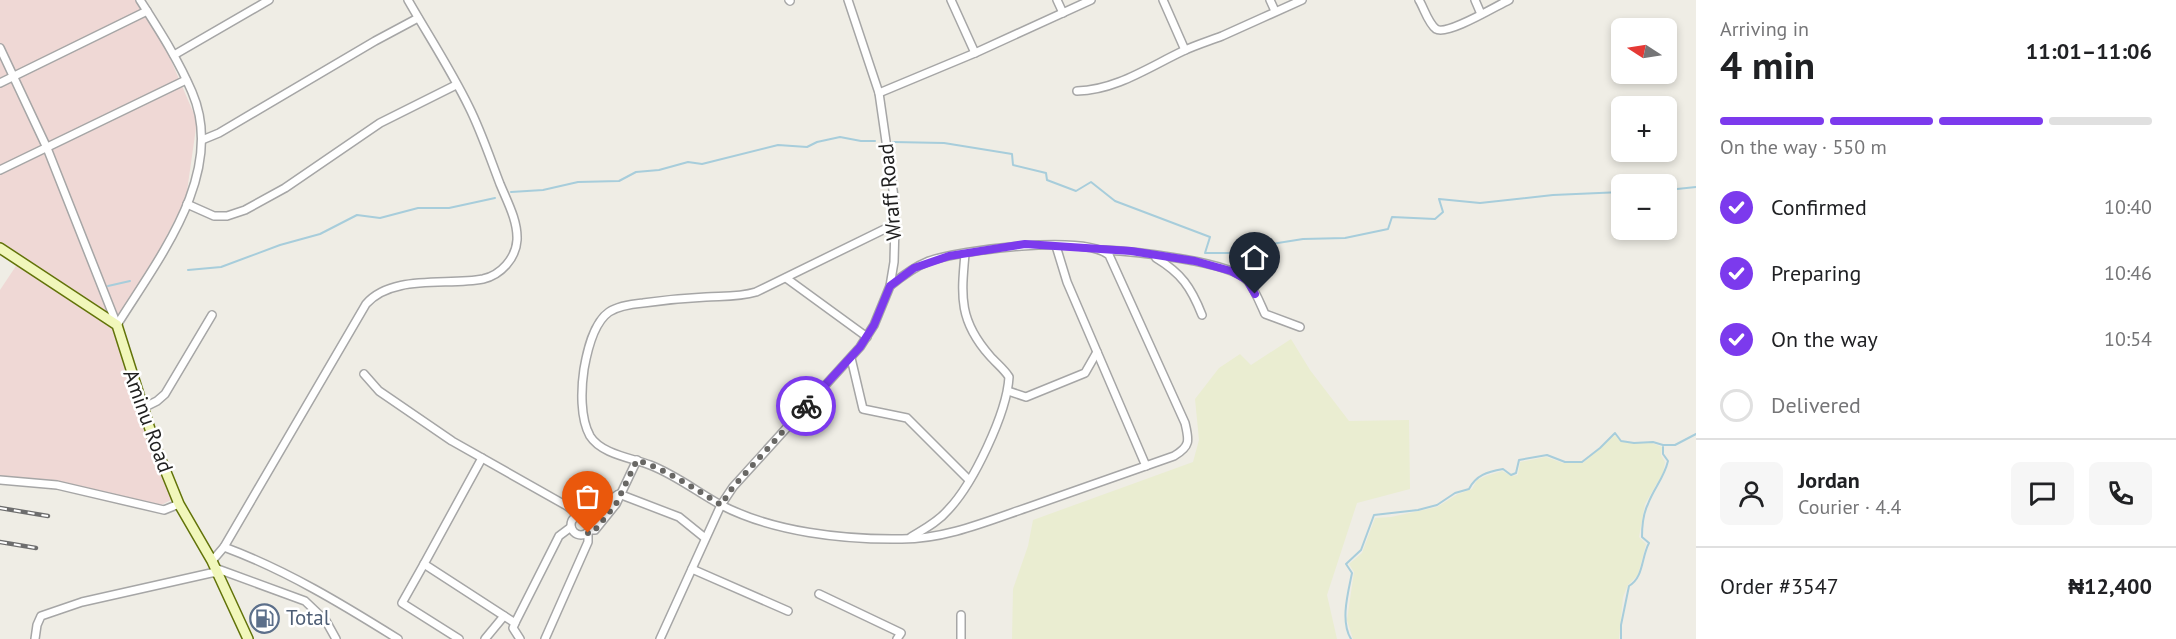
<!DOCTYPE html>
<html lang="en">
<head>
<meta charset="utf-8">
<style>
	:root { --surface:#fff; --page:#f6f6f6; --text:#202124; --muted:#757577; --line:#e0e0e0; --accent:#7c3aed }
	body { margin:0; font-family:"PT Sans",sans-serif; background:var(--page); color:var(--text); height:100vh; display:flex; flex-direction:column; font-size:22px; white-space:nowrap }
	* { box-sizing:border-box; margin:0 }
	p { font-size:20px; color:var(--muted) }
	.icon { flex:none; width:33px; height:33px; fill:none; stroke:currentColor; stroke-width:2; stroke-linecap:round; stroke-linejoin:round }
	.map { position:relative; flex:1; overflow:hidden }
	.side { display:flex; flex-direction:column; background:var(--surface); width:480px }
	.side>* { flex:none }
	.needle { width:39px; rotate:282deg }
	.controls { position:absolute; left:1611px; top:18px; display:grid; gap:12px }
	.controls a { display:grid; place-items:center; width:66px; height:66px; border-radius:9px; background:var(--surface); box-shadow:0 3px 9px #0003; font-size:30px }
	.pin { position:absolute; display:grid; place-items:center; width:51px; height:51px; color:#fff; margin:-62px -26px; border-radius:50% 50% 50% 0; rotate:-45deg; box-shadow:0 0 6px #0007 }
	.pin .icon { rotate:45deg }
	.courier { position:absolute; display:grid; place-items:center; width:60px; height:60px; margin:-30px; border:4px solid #7c3aed; border-radius:50%; background:#fff; color:#222; box-shadow:0 2px 8px #0007 }
	.overview em { font-style:normal; font-weight:700 }
	.overview div { display:flex; flex-direction:column-reverse }
	.overview { display:flex; align-items:center; justify-content:space-between; height:102px; padding:0 24px }
	h1 { font-size:39px; font-weight:700; line-height:45px }
	.bar { display:grid; grid-template-columns:repeat(4,1fr); gap:9px 6px; align-content:center; height:72px; padding:0 24px }
	.bar i { height:8px; border-radius:4px; background:var(--line) }
	.bar .current { background:var(--accent) }
	.bar p { grid-column:span 4 }
	.line { display:flex; align-items:center; gap:15px; padding:0 24px; border-top:2px solid var(--line) }
	.line div { flex:1 }
	.round { display:grid; place-items:center; flex:none; width:63px; height:63px; border-radius:9px; background:var(--page) }
	ol { padding:0 24px; list-style:none }
	li { display:flex; align-items:center; gap:18px; height:66px }
	li p { margin-inline-start:auto }
	li .icon { padding:6px; border-radius:50%; background:var(--accent); color:#fff; stroke-width:4 }
	li:last-child { color:var(--muted) }
	li i { width:33px; height:33px; border:3px solid var(--line); border-radius:50% }
	main { display:flex; flex:1; min-height:0 }
	.map>svg:first-child { display:block }
	.commercial { fill:#efd8d5 }
	.farmland { fill:#eaedd1 }
	.lines { fill:none; stroke-linecap:round; stroke-linejoin:round }
	.stream { stroke:#a7cddb; stroke-width:2 }
	.street-casing { stroke:#a6a6a6; stroke-width:10 }
	.secondary-casing { stroke:#627309; stroke-width:12 }
	.street { stroke:#fff; stroke-width:7 }
	.secondary { stroke:#f1f7bb; stroke-width:9 }
	.rail-casing { stroke:#6d6d6d; stroke-width:4.5 }
	.rail { stroke:#fff; stroke-width:2; stroke-dasharray:7; stroke-linecap:butt }
	.done { stroke:#686764; stroke-width:6; stroke-dasharray:0 10.8 }
	.route { stroke:#7c3aed; stroke-width:8 }
	.labels { text-anchor:middle; stroke-width:5; stroke-linejoin:round; paint-order:stroke }
	.street-label { font-size:21px; fill:#1f1f1f; stroke:#fff }
	.service-label { font-size:21px; fill:#4e5e75; stroke:#fff; text-anchor:start }
</style>
</head>
<body>
<main>
<div class="map">
<svg width="1696" height="639" viewBox="0 0 1696 639">
	<rect width="100%" height="100%" fill="#efede5"/>
	<path class="commercial" d="M0,0H136L167,51L197,121L186,198L119,329L173,499L159,506L86,489L0,479V290L18,263L0,250Z"/>
	<g class="farmland">
		<path d="M1291,339L1310,370L1349,421L1409,420L1410,489L1357,503L1327,595L1337,639H1012L1013,589L1028,546L1033,520L1193,462L1199,440L1195,399L1219,368L1240,354L1251,365Z"/>
		<path d="M1615,435L1621,442L1652,443L1662,447L1661,455L1665,462L1663,473L1645,504L1639,537L1646,544L1638,575L1628,585L1623,597L1619,639H1353L1347,620L1354,572L1349,564L1362,553L1375,518L1391,517L1437,507L1458,494L1472,489L1477,480L1486,476L1502,471L1512,476L1518,475L1520,462L1546,457L1563,463H1583Z"/>
	</g>
	<g class="lines">
		<g class="stream">
			<path d="M893,142L944,143L1012,154L1013,165L1046,173L1047,180L1076,191L1091,182L1115,201L1210,237L1205,253H1242L1265,245L1303,239L1345,238L1388,229L1392,217L1435,219L1443,212L1439,199L1480,203L1553,195L1622,192"/>
			<path d="M1666,186L1677,189L1696,187"/>
			<path d="M511,192L543,190L578,182L619,181L636,172L659,170L688,162L702,164L778,145L807,147L817,142L840,137L861,141H875"/>
			<path d="M188,270L221,267L280,245L320,234L357,215L380,218L418,208H449L495,198"/>
			<path d="M108,286L130,281"/>
			<path d="M1351,639C1340,621 1348,593 1352,573L1346,564L1361,550L1374,515L1418,510L1437,505L1455,493L1469,489C1476,475 1487,472 1503,469L1511,475L1516,473L1519,460L1547,455L1565,462H1582L1600,448L1615,433L1621,441L1634,443L1653,442L1663,445H1675L1696,434"/>
			<path d="M1621,639V625L1629,586C1644,577 1641,558 1649,543L1642,537C1642,526 1643,514 1648,504C1654,488 1664,478 1668,461L1663,454V447"/>
		</g>
		<defs>
			<g id="street">
				<path d="M789,0L790,1"/>
				<path d="M951,0L975,53"/>
				<path d="M1057,0L1063,13"/>
				<path d="M1163,0L1185,50"/>
				<path d="M1270,0L1275,11"/>
				<path d="M1419,0C1424,8 1428,23 1436,29C1447,36 1496,6 1509,0"/>
				<path d="M1475,0L1481,14"/>
				<path d="M0,48L47,148L117,325"/>
				<path d="M174,55L269,0"/>
				<path d="M0,83L147,11"/>
				<path d="M1077,91C1116,90 1149,67 1183,51C1196,45 1209,41 1222,36C1249,24 1275,12 1302,0"/>
				<path d="M879,93L975,53L1091,0"/>
				<path d="M202,140L219,133L375,41L418,18"/>
				<path d="M0,170L186,80"/>
				<path d="M187,204L214,216H227L245,210L285,188L380,123L456,85"/>
				<path d="M1056,246L1067,282L1146,466"/>
				<path d="M1103,250C1130,251 1231,261 1248,281C1255,290 1260,303 1265,314L1300,327"/>
				<path d="M1156,258C1181,273 1191,287 1202,315"/>
				<path d="M786,278L867,337"/>
				<path d="M890,286C902,276 914,267 929,261C961,250 1084,234 1109,255L1185,423C1189,440 1191,446 1174,456C1126,473 1077,490 1029,507C988,521 946,539 902,539C844,540 773,532 721,505C697,492 676,475 650,465C632,458 601,454 590,436C580,418 581,389 584,369C587,352 593,323 609,312C618,306 632,304 643,303C664,300 685,298 706,297C724,296 739,297 756,292L895,224"/>
				<path d="M117,325C158,259 227,173 192,92C178,59 159,30 140,0"/>
				<path d="M851,358L863,409L907,418L969,480"/>
				<path d="M364,374L379,391L452,441L567,506L579,515"/>
				<path d="M1008,391L1026,397L1085,373L1097,352"/>
				<path d="M143,408L157,401L165,394L212,315"/>
				<path d="M482,458L424,564L515,623L559,536L571,527"/>
				<path d="M0,480L57,485L164,510L179,504"/>
				<path d="M619,494L679,517L705,538"/>
				<circle cx="581" cy="525" r="10"/>
				<path d="M589,518L617,495"/>
				<path d="M590,530H595L616,504L637,460"/>
				<path d="M911,537C924,529 938,522 948,510C973,484 1007,413 1009,377C1004,369 996,363 990,356C959,321 961,297 965,254"/>
				<path d="M224,547C286,570 342,604 398,639"/>
				<path d="M212,561L224,547L366,304C392,274 447,286 483,279C501,275 516,258 517,240C518,221 507,201 500,184C490,158 481,131 469,107C451,70 428,35 408,0"/>
				<path d="M424,564L402,603L459,639"/>
				<path d="M215,568L305,601L326,621L336,639"/>
				<path d="M692,569L788,611"/>
				<path d="M819,594L901,633L897,639"/>
				<path d="M515,623L513,628L520,639"/>
				<path d="M35,639L37,625L41,616L82,602L211,573H217"/>
				<path d="M485,639L504,616"/>
				<path d="M545,639L588,542V533"/>
				<path d="M660,639L721,505L733,487L860,347L874,325L890,286L894,262L895,224L894,197L879,93L848,0"/>
				<path d="M961,639V615"/>
			</g>
			<path id="secondary" d="M0,248L117,325L155,445L179,504L212,561L248,639"/>
		</defs>
		<use href="#street" class="street-casing"/>
		<use href="#secondary" class="secondary-casing"/>
		<use href="#street" class="street"/>
		<use href="#secondary" class="secondary"/>
		<defs>
			<g id="rail">
				<path d="M0,508L48,516"/>
				<path d="M0,542L36,548"/>
			</g>
		</defs>
		<use href="#rail" class="rail-casing"/>
		<use href="#rail" class="rail"/>
	</g>
	<g class="lines">
		<path class="done" d="M588,533L590,530H595L616,504L637,460C667,470 694,488 721,505L733,487L806,406"/>
		<path class="route" d="M806,406L860,347L874,325L890,286L914,268L949,256L1025,244L1131,251L1195,261L1231,271L1247,280L1255,294"/>
	</g>
	<defs>
		<symbol id="fuel-ring" viewBox="-11 -11 22 22"><circle r="9.5" fill="#fff" stroke="#5c6f8a" stroke-width="1.5"/><path d="M-5.5-6h7V0h2V4h1.3V-2.5L3-4.5l.8-.8L6-3V5H2.5V1h-1V6h-7ZM-4.2-4.7v3.2H.2V-4.7Z" fill="#5c6f8a"/></symbol>
	</defs>
	<g fill-rule="evenodd">
		<use href="#fuel-ring" x="248" y="602" width="33" height="33"/>
	</g>
	<g class="labels">
		<g class="street-label">
			<text transform="translate(890 192) rotate(-95)" y="7">Wraff Road</text>
			<text transform="translate(148 421) rotate(70)" y="7">Aminu Road</text>
		</g>
		<g class="service-label">
			<text x="286" y="625">Total</text>
		</g>
	</g>
</svg>
<div class="controls">
<a><svg class="needle" viewBox="-14 -14 28 28"><path d="M0-13l5 13h-10z" fill="#e53935"/><path d="M0 13l5-13h-10z" fill="#757577"/></svg></a>
<a>+</a>
<a>−</a>
</div>
<div class="pin" style="left:588px;top:533px;background:#ea580c"><svg class="icon" aria-label="bag" viewBox="0 0 24 24"><path d="M5 8h14l-1 12H6zM9 8a3 3 0 0 1 6 0"/></svg></div>
<div class="pin" style="left:1255px;top:294px;background:#1f2937"><svg class="icon" aria-label="home" viewBox="0 0 24 24"><path d="M3 11l9-7 9 7M6 9v11h12V9"/></svg></div>
<div class="courier" style="left:806px;top:406px"><svg class="icon" aria-label="bike" viewBox="0 0 24 24"><circle cx="6" cy="16" r="4"/><circle cx="18" cy="16" r="4"/><path d="M6 16l4-8h5l3 8M10 8l3 8H6M13 5h3"/></svg></div>
</div>
<section class="side">
<div class="overview"><div><h1>4 min</h1><p>Arriving in</p></div><em>11:01–11:06</em></div>
<div class="bar"><i class="current"></i><i class="current"></i><i class="current"></i><i></i><p>On the way · 550 m</p></div>
<ol>
<li><svg class="icon" aria-label="check" viewBox="0 0 24 24"><path d="M5 12l5 5 9-10"/></svg>Confirmed<p>10:40</p></li>
<li><svg class="icon" aria-label="check" viewBox="0 0 24 24"><path d="M5 12l5 5 9-10"/></svg>Preparing<p>10:46</p></li>
<li><svg class="icon" aria-label="check" viewBox="0 0 24 24"><path d="M5 12l5 5 9-10"/></svg>On the way<p>10:54</p></li>
<li><i></i>Delivered</li>
</ol>
<div class="line" style="height:108px"><a class="round"><svg class="icon" aria-label="person" viewBox="0 0 24 24"><circle cx="12" cy="8" r="4"/><path d="M4 21q1-7 8-7t8 7"/></svg></a><div><b>Jordan</b><p>Courier · 4.4</p></div><a class="round"><svg class="icon" aria-label="chat" viewBox="0 0 24 24"><path d="M4 5h16v11H9l-5 4z"/></svg></a><a class="round"><svg class="icon" aria-label="phone" viewBox="0 0 24 24"><path d="M5 4h4l2 5-3 2q2 4 5 5l2-3 5 2v4C11 20 4 13 5 4z"/></svg></a></div>
<div class="line" style="height:78px"><div>Order #3547</div><b>₦12,400</b></div>
</section>
</main>
</body>
</html>
